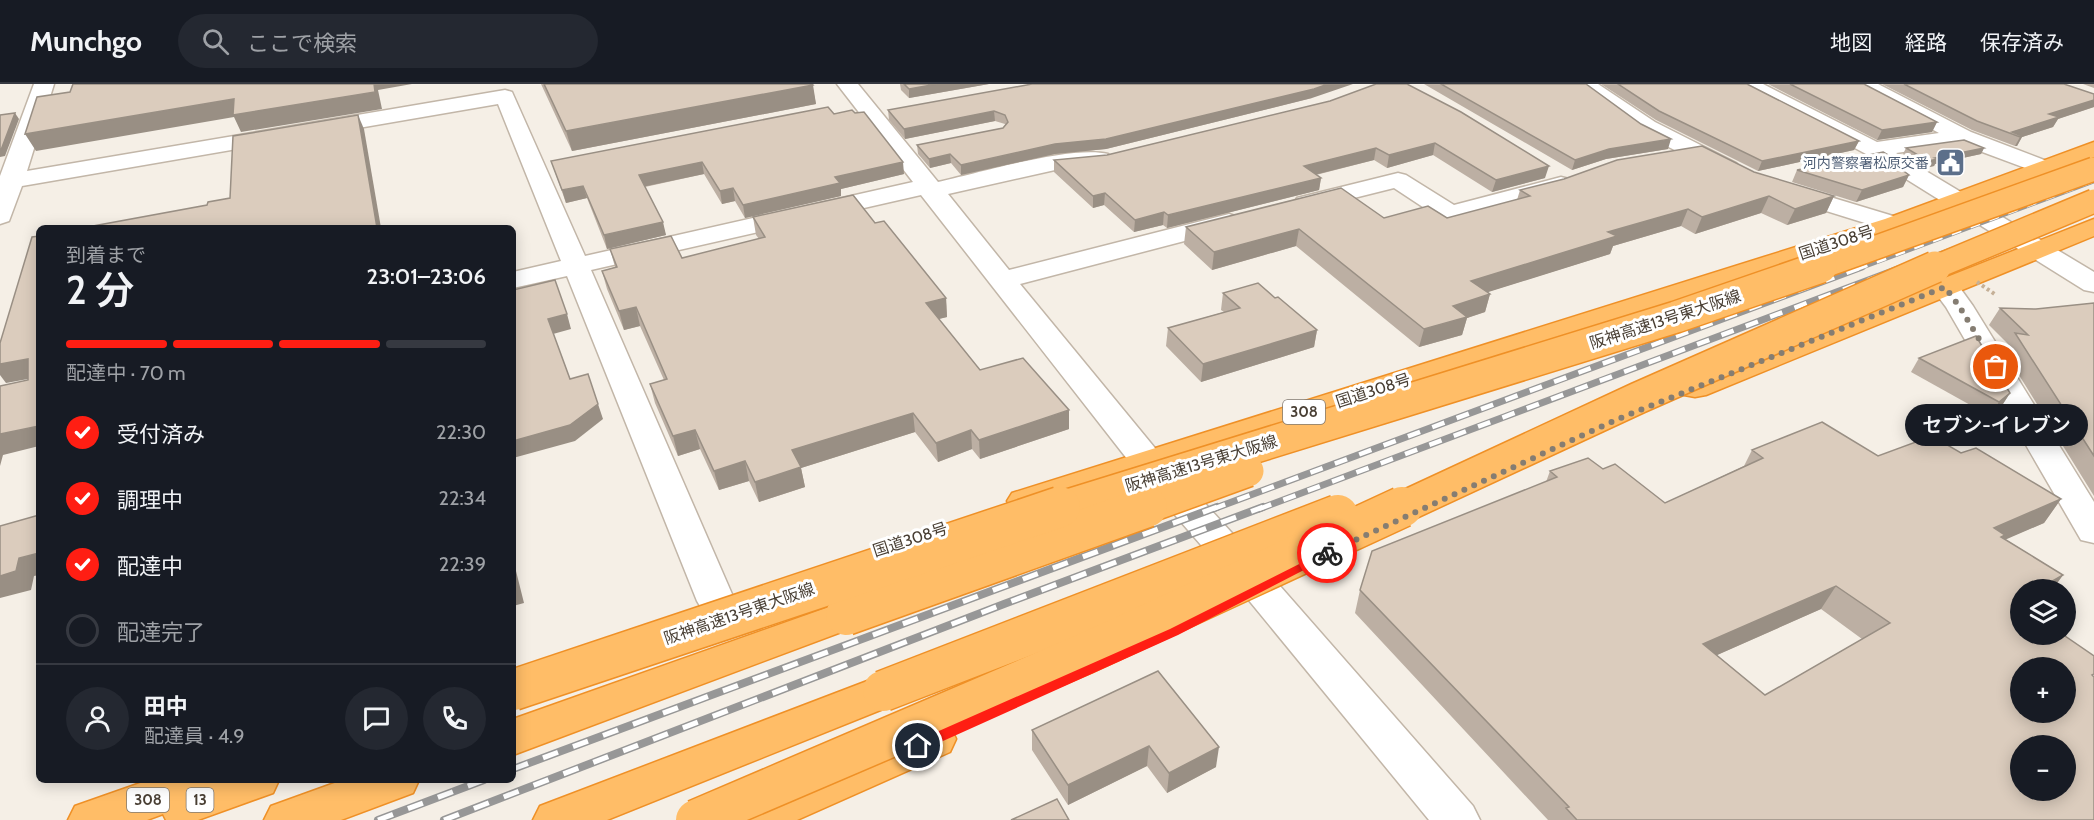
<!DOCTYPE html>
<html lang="ja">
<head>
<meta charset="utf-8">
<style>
	:root { --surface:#171b24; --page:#242831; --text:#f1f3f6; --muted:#9ea1a6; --line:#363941; --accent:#ff1e13 }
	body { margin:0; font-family:Cabin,"Noto Sans JP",sans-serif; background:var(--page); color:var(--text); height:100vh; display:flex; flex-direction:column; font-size:22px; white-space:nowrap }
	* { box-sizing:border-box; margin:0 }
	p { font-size:20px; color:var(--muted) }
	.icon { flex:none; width:33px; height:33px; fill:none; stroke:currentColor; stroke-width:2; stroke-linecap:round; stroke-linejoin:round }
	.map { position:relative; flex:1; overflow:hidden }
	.side { position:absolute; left:36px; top:141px; width:480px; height:558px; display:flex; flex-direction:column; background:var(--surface); border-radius:9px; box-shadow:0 3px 15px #0003 }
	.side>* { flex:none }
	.tools { position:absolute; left:2010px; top:495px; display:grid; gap:12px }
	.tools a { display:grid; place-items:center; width:66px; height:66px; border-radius:50%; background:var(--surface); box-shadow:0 3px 15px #0003; font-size:30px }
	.pin { position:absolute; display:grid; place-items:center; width:51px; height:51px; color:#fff; margin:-26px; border:3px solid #fff; border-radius:50%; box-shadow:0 2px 6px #0007 }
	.courier { position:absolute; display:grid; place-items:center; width:60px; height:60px; margin:-30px; border:4px solid #ff1e13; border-radius:50%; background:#fff; color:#222; box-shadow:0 2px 8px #0007 }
	.bubble { position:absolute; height:42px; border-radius:21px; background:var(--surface); box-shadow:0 3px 15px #0003; font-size:20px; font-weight:600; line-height:42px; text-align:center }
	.overview em { font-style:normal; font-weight:600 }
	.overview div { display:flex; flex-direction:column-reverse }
	.overview { display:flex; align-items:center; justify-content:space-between; height:102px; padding:0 30px }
	h1 { font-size:39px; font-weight:600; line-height:45px }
	.bar { display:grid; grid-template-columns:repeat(4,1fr); gap:9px 6px; align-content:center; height:72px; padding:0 30px }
	.bar i { height:8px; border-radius:4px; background:var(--line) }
	.bar .current { background:var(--accent) }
	.bar p { grid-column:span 4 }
	.line { display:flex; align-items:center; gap:15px; padding:0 30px; border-top:2px solid var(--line) }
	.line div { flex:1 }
	.round { display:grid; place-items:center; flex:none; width:63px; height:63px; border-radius:32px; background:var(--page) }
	ol { padding:0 30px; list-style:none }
	li { display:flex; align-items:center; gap:18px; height:66px }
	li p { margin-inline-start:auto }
	li .icon { padding:6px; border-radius:50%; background:var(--accent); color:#fff; stroke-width:4 }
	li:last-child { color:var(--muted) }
	li i { width:33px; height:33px; border:3px solid var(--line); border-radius:50% }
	header { display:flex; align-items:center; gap:36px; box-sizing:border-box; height:84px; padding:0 30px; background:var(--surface); border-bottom:2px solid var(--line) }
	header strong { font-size:28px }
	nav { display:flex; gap:33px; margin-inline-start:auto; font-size:21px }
	.search { width:420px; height:54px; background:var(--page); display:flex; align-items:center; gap:15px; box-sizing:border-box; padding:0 21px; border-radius:33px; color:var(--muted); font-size:22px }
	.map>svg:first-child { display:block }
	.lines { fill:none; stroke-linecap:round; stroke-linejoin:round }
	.minor-casing { stroke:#c2b6a8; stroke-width:3 }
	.highway-casing { stroke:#ef9026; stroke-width:3 }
	.minor { fill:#fff; fill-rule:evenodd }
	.highway { fill:#ffbd67; fill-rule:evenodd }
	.rail-far2-casing { stroke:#979797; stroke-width:4.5 }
	.rail-far1-casing { stroke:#979797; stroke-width:7 }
	.rail-casing { stroke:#979797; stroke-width:8 }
	.rail-far2 { stroke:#fff; stroke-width:3; stroke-dasharray:10; stroke-linecap:butt }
	.rail-far1 { stroke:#fff; stroke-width:4.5; stroke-dasharray:13; stroke-linecap:butt }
	.rail { stroke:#fff; stroke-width:5; stroke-dasharray:16; stroke-linecap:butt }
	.highway-bridge-far2-casing { stroke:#ef9026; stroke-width:26; stroke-linecap:butt }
	.highway-bridge-far1-casing { stroke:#ef9026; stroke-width:34; stroke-linecap:butt }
	.highway-bridge-casing { stroke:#ef9026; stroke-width:43; stroke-linecap:butt }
	.path-bridge { stroke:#c5b097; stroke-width:4; stroke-dasharray:3 3; stroke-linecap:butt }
	.highway-bridge-far2 { stroke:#ffbd67; stroke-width:23 }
	.highway-bridge-far1 { stroke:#ffbd67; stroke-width:31 }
	.highway-bridge { stroke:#ffbd67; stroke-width:40 }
	.wall { fill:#bcafa3; fill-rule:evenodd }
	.shaded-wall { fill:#998f84 }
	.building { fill:#dbccbd; stroke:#998f84; stroke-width:1.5; fill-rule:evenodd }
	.route { fill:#ff1e13 }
	.done { stroke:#857d72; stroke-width:6; stroke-dasharray:0 10.8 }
	.labels { text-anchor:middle; stroke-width:6; stroke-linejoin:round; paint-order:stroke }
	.far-service-label { font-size:14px; fill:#4e5e75; stroke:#fff; text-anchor:end }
	.shield { fill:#fff; stroke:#807971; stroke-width:1.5 }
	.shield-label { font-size:15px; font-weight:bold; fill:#493f34 }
	.street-label { font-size:16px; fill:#493f34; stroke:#fff }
</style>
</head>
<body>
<header>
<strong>Munchgo</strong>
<div class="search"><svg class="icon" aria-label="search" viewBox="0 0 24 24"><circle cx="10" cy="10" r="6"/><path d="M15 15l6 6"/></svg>ここで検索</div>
<nav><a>地図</a><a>経路</a><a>保存済み</a></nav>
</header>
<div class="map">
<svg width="2094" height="736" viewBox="0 0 2094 736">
	<rect width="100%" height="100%" fill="#f5efe6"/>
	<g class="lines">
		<defs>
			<g id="minor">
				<path d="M34,0H54L27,87L505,6L512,8L585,172L913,98L837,0H858L938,98C978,89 1072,61 1108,70L1112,75L1108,80L1055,86L948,110L1009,186L1229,130L1238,133L1242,138L1238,143L1020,200L1159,369L1273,494L1473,722L1480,736H1429L1247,514L1135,385L921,111L591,186L735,517L729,527L716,531L703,527L697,517L567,192L513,204V188L561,177L498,20L22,102L9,137L0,140V92Z"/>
				<path d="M1574,0H1598L1655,38L1736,79L1740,84L1736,89L1728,91L1720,89L1639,48Z"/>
				<path d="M1736,0H1763L1877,58L1939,49L1855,4L1852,0H1878L1971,48L2052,79L2056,84L2052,89L2044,91L1961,60L1896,69L2094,188V208L2084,206L1866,70L1805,37L1739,4Z"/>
				<path d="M1398,89L1406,91L1454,121L1561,93L1569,95L1573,100L1569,105L1450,137L1441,135L1394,104L1306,126L1297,124L1294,119L1297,114Z"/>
				<path d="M1787,100L1903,135L1907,140L1903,145L1894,148L1778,112L1775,107L1778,102Z"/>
				<path d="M1945,195L1955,197L1973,222L2094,418V459L2081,456L1946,223L1931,203L1935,197Z"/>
			</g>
			<g id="highway">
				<path d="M2094,58V73L1903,145L1036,425L1024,429L1012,425L1007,417L1012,409L1885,135Z"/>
				<path d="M2094,135V152L1706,311L1695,313L1684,311L1680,304L1684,297Z"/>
				<path d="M846,517L860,521L865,531L860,541L513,671V635Z"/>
				<path d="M883,591L898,595L904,607L898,619L607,736H533L540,722Z"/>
				<path d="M935,637L950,642L956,655L950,668L797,736H726L733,722Z"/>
				<path d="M149,696H279L273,709L198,736H166L163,730L147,736H68L75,722Z"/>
				<path d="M343,696H419L413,709L341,736H264L271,722Z"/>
			</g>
		</defs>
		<use href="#minor" class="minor-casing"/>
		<use href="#highway" class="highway-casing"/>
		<use href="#minor" class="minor"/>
		<use href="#highway" class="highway"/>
		<defs>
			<g id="rail-far2">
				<path d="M1858,185L2094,97"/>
				<path d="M1899,185L2094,112"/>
			</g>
			<g id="rail-far1">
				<path d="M1213,425L1862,183"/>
				<path d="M1259,425L1903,183"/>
			</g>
			<g id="rail">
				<path d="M513,685L1217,423"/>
				<path d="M378,736L484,696"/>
				<path d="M444,736L1004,520L1263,423"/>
			</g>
		</defs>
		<use href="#rail-far2" class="rail-far2-casing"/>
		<use href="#rail-far1" class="rail-far1-casing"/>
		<use href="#rail" class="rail-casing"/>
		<use href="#rail-far2" class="rail-far2"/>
		<use href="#rail-far1" class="rail-far1"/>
		<use href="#rail" class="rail"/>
		<defs>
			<g id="highway-bridge-far2">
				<path d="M1816,185L2094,85"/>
				<path d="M1931,185L2094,117"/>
			</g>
			<g id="highway-bridge-far1">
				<path d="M1055,425L1676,233L1821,183"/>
				<path d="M1143,425L1248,387"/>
				<path d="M1399,425L1638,314L1935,183"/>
			</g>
			<g id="highway-bridge">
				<path d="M846,531L1147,423"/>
				<path d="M513,606L1060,423"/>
				<path d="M883,607L1338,431"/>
				<path d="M696,736L1084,570L1402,423"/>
			</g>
		</defs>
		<use href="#highway-bridge-far2" class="highway-bridge-far2-casing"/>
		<use href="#highway-bridge-far1" class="highway-bridge-far1-casing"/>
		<use href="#highway-bridge" class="highway-bridge-casing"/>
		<path class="path-bridge" d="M1977,198L1996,211"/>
		<use href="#highway-bridge-far2" class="highway-bridge-far2"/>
		<use href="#highway-bridge-far1" class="highway-bridge-far1"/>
		<use href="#highway-bridge" class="highway-bridge"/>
	</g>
	<g class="wall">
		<path d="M541,0H812L816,20L572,67Z"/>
		<path d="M900,0H989L909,14L901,6Z"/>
		<path d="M1424,0H1586L1668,65L1606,75L1572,86Z"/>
		<path d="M1601,0H1748L1859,57L1854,66L1758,87L1656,36Z"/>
		<path d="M1768,0H1864L1937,38L1932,48L1877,56Z"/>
		<path d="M1882,0H2064L2094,10V23L2058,35L2053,43L2022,53L2017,62H2015L1972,46Z"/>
		<path d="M2083,0H2094V4Z"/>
		<path d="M1312,14L1106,65L1055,70L961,91L951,79L930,84L918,70L917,61L1003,44L1005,41V40L995,37L905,55L889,36L888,26Z"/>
		<path d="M1330,17L1545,94L1492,108L1433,71L1387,84L1374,76L1316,91L1321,94L1319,106L1167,144L1163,141L1134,148L1104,121L1093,124L1054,88V76L1107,71Z"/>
		<path d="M834,30L904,90L841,105V112L745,134L735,117L722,120L704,90L645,103L666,151L607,165L587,114L566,119L551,77Z"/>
		<path d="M1906,64H1984L1981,70L1935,80L1934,82L1925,84L1903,70Z"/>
		<path d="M1898,83L1909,91L1903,103L1856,118L1792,98L1797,86Z"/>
		<path d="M1754,88L1834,112L1826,129L1787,141L1761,129L1695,150L1681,142L1613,162L1610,170L1487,208L1490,210L1485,228L1467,234L1462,251L1419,263L1296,162L1212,186L1184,160L1186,143L1384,134H1447L1517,116L1520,106Z"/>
		<path d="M753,133L875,139L946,214L947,233L938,235L980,286L1069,345L980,375L972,365L938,378L915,348L801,384L805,403L759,418L749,397L719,406L700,365L678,372L655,319L650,300L664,296L640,242L624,246L607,205L602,187L615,183L610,165L682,174L759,155L756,151Z"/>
		<path d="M1223,209L1275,214L1317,246L1314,263L1201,298L1166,262L1168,244L1224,228L1221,226Z"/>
		<path d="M2094,219V412L2004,267L2008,260L1989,241L2000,224L2036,225Z"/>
		<path d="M1919,274L2010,309L2001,323L1990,332L1911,288Z"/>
		<path d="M1752,366L1878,372L1961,369L2061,415L2044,439L2005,455L2063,491L2052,506H2020V550L2094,736H1548L1355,529L1360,506L1546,398L1550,387L1603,385L1665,419L1744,382ZM1821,525L1862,555L1765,611L1717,571Z"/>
		<path d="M1158,587L1216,683L1167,709L1147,682L1068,721L1032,666V646Z"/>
	</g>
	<g class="shaded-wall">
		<path d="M374,0H412L378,6L382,25L241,48L234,33L36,67L25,50L234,15Z"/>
		<path d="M937,0H989L909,14V5Z"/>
		<path d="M1328,0H1353L1312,14L1106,65L1055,70L961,91V81Z"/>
		<path d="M813,1L816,20L572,67L566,47Z"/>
		<path d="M2094,16V23L2058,35L2053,43L2022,53L2017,62H2015L2020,53L2012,48L2049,30Z"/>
		<path d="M994,27L995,37L905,55L904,45Z"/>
		<path d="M15,29L19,35L5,72L0,73V66Z"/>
		<path d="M358,31L364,45L381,144H377Z"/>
		<path d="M1937,38L1932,48L1877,56L1882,46Z"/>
		<path d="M1671,55L1668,65L1606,75L1572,86L1575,76L1609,65Z"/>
		<path d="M1859,57L1854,66L1758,87L1762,77Z"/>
		<path d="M1435,59L1433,71L1387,84L1389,71Z"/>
		<path d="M1376,64L1374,76L1302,94L1304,82Z"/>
		<path d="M1984,64L1981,70L1935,80L1934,82L1925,84L1928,77L1935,74Z"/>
		<path d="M950,70L951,79L930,84L929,75Z"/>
		<path d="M702,78L704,90L642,103L639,91Z"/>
		<path d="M903,78L904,90L841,105V112L745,134L743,121L835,93Z"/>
		<path d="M1549,82L1545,94L1492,108L1496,96Z"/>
		<path d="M1909,91L1903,103L1856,118L1862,106Z"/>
		<path d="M1321,94L1319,106L1167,144L1168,131Z"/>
		<path d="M583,102L587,114L566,119L562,106Z"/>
		<path d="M733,104L735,117L722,120L720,107Z"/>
		<path d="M1105,109L1104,121L1093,124V112Z"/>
		<path d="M1769,112L1761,129L1695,150L1702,133Z"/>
		<path d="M1834,112L1826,129L1787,141L1795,125Z"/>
		<path d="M1688,125L1681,142L1613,162L1610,170L1466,215L1471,197L1608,148Z"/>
		<path d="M1164,128L1163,141L1134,148L1135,136Z"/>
		<path d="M663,138L666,151L607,165L604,151Z"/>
		<path d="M1299,145L1296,162L1212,186L1214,168Z"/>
		<path d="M1490,210L1485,228L1467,234L1462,251L1419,263L1424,245L1453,222Z"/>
		<path d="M946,214L947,233L927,238L926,219Z"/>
		<path d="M636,223L640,242L624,246L619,227Z"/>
		<path d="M567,230L571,245L553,250L548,235Z"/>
		<path d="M1317,246L1314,263L1201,298L1203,280Z"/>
		<path d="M28,275L39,293L6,299L0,291V280Z"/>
		<path d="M2010,309L2001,323L1990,332L1999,318Z"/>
		<path d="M598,320L603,335L575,357L513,374V357Z"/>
		<path d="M1069,326V345L980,375L979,356Z"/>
		<path d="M913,329L915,348L801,384L805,403L759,418L755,398L792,366Z"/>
		<path d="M39,342V362L3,371L0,382V350Z"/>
		<path d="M695,346L700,365L678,372L673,352Z"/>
		<path d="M971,346L972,365L938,378L936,359Z"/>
		<path d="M745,377L749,397L719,406L714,387Z"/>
		<path d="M2061,415L2044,439L2000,458L1994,444Z"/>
		<path d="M39,469V491L34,492L31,506L0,514V492L19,474Z"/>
		<path d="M513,475L524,519L513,522Z"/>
		<path d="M2063,491L2052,506H2037Z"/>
		<path d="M1836,502L1821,525L1690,583L1703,560Z"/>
		<path d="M2020,514V528L2013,518Z"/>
		<path d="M1149,662L1147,682L1068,721V701Z"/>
		<path d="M1219,663L1216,683L1167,709L1169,689Z"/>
	</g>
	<g class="building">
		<path d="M73,0H374L375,8L233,31L234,15L25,50L37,13L70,8Z"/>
		<path d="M544,0H812L813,1L566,47Z"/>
		<path d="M904,0H937L909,5Z"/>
		<path d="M1032,0H1328L1314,5L1106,55L1055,60L961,81L950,70L929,75L917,61L1003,44L1008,38L1005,31L994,27L904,45L888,26Z"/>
		<path d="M1376,0H1407L1461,28L1549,82L1496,96L1435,59L1389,71L1376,64L1304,82L1321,94L1168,131L1164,128L1135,136L1105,109L1093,112L1054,76L1107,71L1330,17Z"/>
		<path d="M1441,0H1586L1641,40L1671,55L1609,65L1575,76Z"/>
		<path d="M1618,0H1747L1859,57L1762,77L1659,27Z"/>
		<path d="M1790,0H1864L1937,38L1882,46Z"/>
		<path d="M1904,0H2064L2094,10V16L2049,30L2059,33L2012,48L2022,52L2020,53L1977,37Z"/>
		<path d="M828,23L834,30L852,26L855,29L864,28L903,78L835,93L840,99L743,121L733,104L720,107L702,78L639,91L663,138L604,151L583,102L562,106L551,77Z"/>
		<path d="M15,29L1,66H0V31Z"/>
		<path d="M358,31L377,144H82L207,121L208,118L230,114L233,52Z"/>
		<path d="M1964,56L1984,64L1935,74L1938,75L1928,77L1906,64Z"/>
		<path d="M1702,62L1754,88L1834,112L1795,125L1769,112L1702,133L1688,125L1608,148L1617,152L1471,197L1490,210L1453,222L1467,233L1424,245L1299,145L1214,168L1186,143L1341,104L1384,134L1428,122L1447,134L1530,112L1520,106L1564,95L1617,76Z"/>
		<path d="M1883,68L1900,78L1894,80L1909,91L1862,106L1797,86Z"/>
		<path d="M853,111L875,139L884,137L946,214L926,219L980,286L1023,274L1069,326L979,356L971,346L936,359L913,329L792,366L801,383L755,398L745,377L714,387L695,346L673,352L650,300L667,295L636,223L619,227L602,187L617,183L610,165L671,152L682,174L765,153L753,133Z"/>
		<path d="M39,152V342L0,350V302L28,296V275L0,280V259L32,153Z"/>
		<path d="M555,196L567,230L548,235L570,295L588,290L598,320L570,341L513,357V206Z"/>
		<path d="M1258,199L1275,214L1278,213L1317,246L1203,280L1168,244L1240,224L1223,209Z"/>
		<path d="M2094,219V372L2015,249L2028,251L2000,224L2036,225Z"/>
		<path d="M1976,252L2010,309L1999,318L1919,274Z"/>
		<path d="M1822,338L1878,372L1932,352L1961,369L1976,364L2061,415L1994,444L2005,451L2001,453L2063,491L2037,506H2020V514L2013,518L2020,523V550H2062L2094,572V590L2092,591L2094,593V736H1577L1566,724L1569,723L1360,506L1372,467L1557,393L1550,387L1588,374L1603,385L1615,380L1665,419L1763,374L1752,366ZM1836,502L1890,539L1765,611L1703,560ZM2020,584H2066V628H2020ZM2020,662H2066V706H2020Z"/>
		<path d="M39,431V469L19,474L16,487L0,492V442Z"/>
		<path d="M513,489L516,500L513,501Z"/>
		<path d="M1158,587L1219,663L1169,689L1149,662L1068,701L1032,646Z"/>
		<path d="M1057,715L1069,736H1011Z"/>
	</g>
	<path class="route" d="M1327,466L1331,467V472L1178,551L923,666L918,667L912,662L914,658L1170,545Z"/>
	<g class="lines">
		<path class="done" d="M1327,469L1618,335L1945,203L1959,222L1996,283"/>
	</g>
	<defs>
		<symbol id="civic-square" viewBox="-11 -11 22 22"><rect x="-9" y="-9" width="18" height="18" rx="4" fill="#5c6f8a" stroke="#fff"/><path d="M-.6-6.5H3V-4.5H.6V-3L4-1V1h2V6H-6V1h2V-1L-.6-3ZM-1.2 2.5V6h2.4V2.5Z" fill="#fff"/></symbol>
	</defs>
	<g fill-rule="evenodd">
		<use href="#civic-square" x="1934" y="62" width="33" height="33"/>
	</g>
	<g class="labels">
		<g class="far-service-label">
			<text x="1929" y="84">河内警察署松原交番</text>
		</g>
		<g class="shield">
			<rect x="1283" y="316" width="42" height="24" rx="4.5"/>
			<rect x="127" y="704" width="42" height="24" rx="4.5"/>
			<rect x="186.5" y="704" width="27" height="24" rx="4.5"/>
		</g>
		<g class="shield-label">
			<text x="1304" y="333">308</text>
			<text x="148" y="721">308</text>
			<text x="200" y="721">13</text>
		</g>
		<g class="street-label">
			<text transform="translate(1836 158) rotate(-18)" y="6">国道308号</text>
			<text transform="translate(1665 235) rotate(-18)" y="6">阪神高速13号東大阪線</text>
			<text transform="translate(1373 306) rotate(-18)" y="6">国道308号</text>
			<text transform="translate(1201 379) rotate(-17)" y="6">阪神高速13号東大阪線</text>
			<text transform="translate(910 455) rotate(-18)" y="6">国道308号</text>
			<text transform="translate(739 529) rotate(-19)" y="6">阪神高速13号東大阪線</text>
		</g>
	</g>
</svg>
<div class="tools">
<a><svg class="icon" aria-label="layers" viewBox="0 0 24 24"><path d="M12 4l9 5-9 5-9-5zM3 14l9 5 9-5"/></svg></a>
<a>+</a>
<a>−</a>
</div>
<div class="pin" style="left:1996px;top:283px;background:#ea580c"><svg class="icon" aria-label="bag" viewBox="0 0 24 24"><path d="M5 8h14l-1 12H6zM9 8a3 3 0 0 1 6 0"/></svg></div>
<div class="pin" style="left:918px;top:662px;background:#1f2937"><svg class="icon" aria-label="home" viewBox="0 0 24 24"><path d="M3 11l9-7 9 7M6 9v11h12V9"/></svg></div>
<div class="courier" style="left:1327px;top:469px"><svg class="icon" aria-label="bike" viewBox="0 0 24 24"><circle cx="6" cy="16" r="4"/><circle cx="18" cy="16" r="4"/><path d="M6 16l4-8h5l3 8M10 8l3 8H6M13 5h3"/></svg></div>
<div class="bubble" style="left:1905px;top:320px;width:183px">セブン-イレブン</div>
<section class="side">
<div class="overview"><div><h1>2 分</h1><p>到着まで</p></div><em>23:01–23:06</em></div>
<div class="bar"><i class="current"></i><i class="current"></i><i class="current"></i><i></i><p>配達中 · 70 m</p></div>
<ol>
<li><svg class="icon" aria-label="check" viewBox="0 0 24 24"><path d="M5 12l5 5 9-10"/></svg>受付済み<p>22:30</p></li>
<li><svg class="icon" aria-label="check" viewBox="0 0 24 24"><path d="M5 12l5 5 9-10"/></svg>調理中<p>22:34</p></li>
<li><svg class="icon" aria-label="check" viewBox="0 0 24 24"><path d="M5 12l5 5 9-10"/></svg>配達中<p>22:39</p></li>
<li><i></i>配達完了</li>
</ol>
<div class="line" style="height:108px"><a class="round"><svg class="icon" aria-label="person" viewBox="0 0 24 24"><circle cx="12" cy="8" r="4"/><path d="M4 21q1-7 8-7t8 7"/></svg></a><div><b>田中</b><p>配達員 · 4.9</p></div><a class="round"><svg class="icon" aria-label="chat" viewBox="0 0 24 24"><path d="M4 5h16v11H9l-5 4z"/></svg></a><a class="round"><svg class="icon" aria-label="phone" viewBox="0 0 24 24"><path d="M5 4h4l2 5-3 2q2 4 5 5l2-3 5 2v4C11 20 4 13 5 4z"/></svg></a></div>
</section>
</div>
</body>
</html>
